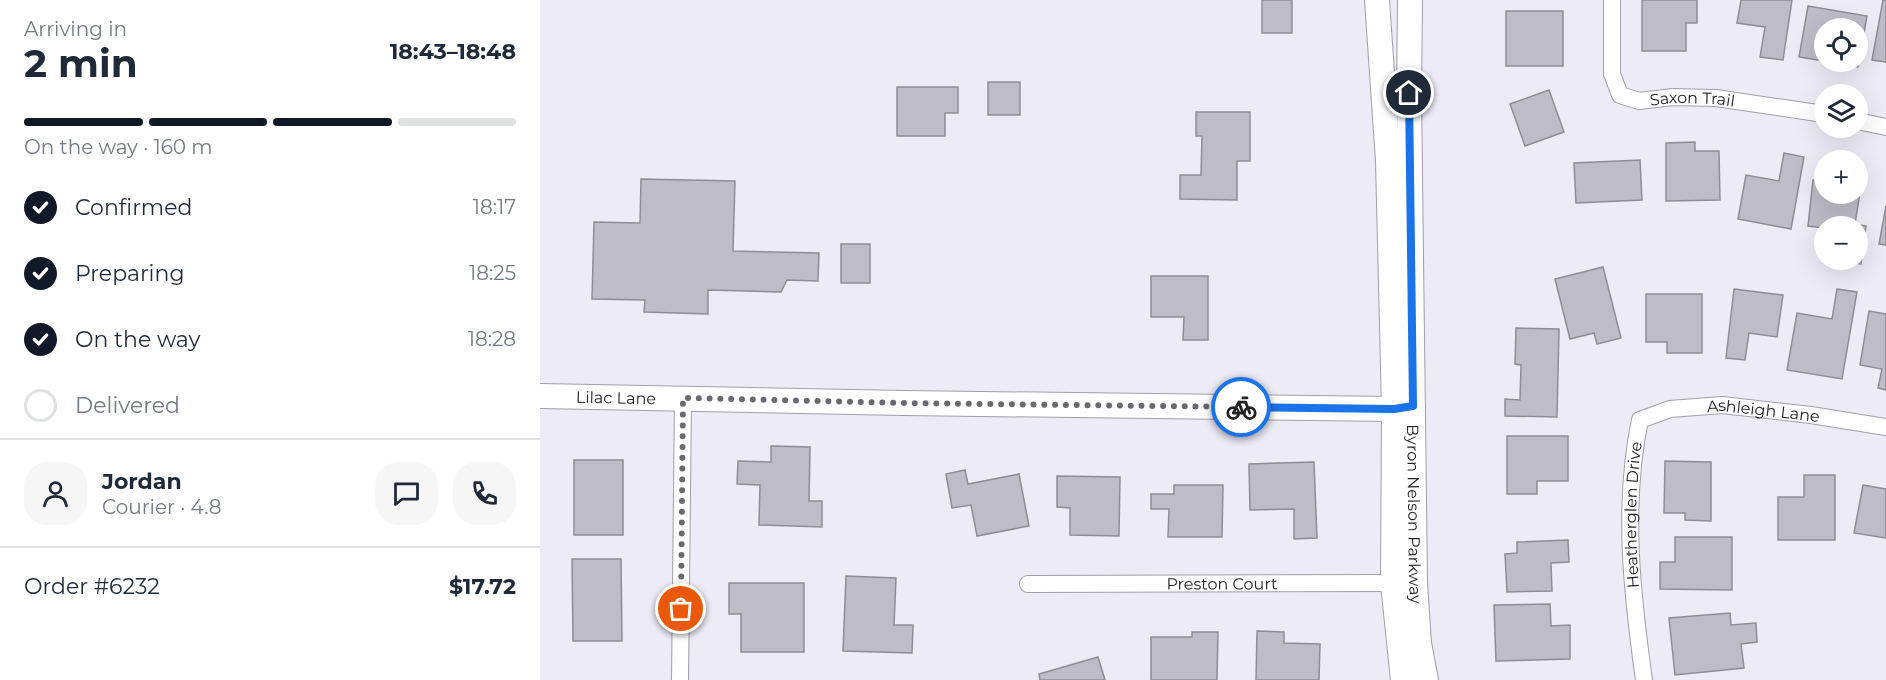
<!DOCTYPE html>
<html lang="en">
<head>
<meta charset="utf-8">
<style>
	:root { --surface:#fff; --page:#f6f6f7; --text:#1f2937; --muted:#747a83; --line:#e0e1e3; --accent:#111827 }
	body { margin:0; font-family:Montserrat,sans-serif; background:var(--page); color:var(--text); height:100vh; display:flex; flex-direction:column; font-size:22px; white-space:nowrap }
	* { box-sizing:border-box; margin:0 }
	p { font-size:20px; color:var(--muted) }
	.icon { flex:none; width:33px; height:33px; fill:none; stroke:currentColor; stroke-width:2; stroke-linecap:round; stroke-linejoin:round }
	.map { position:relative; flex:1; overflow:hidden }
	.sheet { display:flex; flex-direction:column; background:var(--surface); width:540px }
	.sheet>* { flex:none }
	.tools { position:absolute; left:1274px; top:18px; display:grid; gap:12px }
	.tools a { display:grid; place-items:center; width:54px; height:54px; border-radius:50%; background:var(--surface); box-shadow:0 6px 24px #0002; font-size:30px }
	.pin { position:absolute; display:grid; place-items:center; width:51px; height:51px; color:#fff; margin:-26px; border:3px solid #fff; border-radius:50%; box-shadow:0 2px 6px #0007 }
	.courier { position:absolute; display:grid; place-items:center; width:60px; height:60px; margin:-30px; border:4px solid #1a73e8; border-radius:50%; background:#fff; color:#222; box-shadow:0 2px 8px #0007 }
	.head em { font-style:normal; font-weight:700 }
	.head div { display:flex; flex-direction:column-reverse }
	.head { display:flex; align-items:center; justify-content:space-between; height:102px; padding:0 24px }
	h1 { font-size:39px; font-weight:700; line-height:45px }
	.bar { display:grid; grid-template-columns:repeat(4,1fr); gap:9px 6px; align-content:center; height:72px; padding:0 24px }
	.bar i { height:8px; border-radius:4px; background:var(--line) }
	.bar .selected { background:var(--accent) }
	.bar p { grid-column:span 4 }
	.line { display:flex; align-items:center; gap:15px; padding:0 24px; border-top:2px solid var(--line) }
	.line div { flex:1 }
	.round { display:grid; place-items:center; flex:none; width:63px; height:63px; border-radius:24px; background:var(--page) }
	ol { padding:0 24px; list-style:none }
	li { display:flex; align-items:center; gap:18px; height:66px }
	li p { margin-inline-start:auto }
	li .icon { padding:6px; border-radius:50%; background:var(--accent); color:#fff; stroke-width:4 }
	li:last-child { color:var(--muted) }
	li i { width:33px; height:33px; border:3px solid var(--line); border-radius:50% }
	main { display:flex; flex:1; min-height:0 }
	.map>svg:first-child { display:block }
	.building { fill:#bdbcc7; stroke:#8e8d97; stroke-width:1.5 }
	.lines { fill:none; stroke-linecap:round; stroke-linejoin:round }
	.street-casing { stroke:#a09fa9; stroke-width:18 }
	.secondary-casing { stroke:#a09fa9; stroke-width:26 }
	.street { stroke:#fff; stroke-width:16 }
	.secondary { stroke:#fff; stroke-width:24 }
	.done { stroke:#69696f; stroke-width:6; stroke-dasharray:0 10.8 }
	.route { stroke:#1a73e8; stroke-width:8 }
	.labels { text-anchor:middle; stroke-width:4.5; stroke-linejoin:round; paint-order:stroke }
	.street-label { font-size:16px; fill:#232327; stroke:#fff }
</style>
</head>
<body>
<main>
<section class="sheet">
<div class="head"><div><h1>2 min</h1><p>Arriving in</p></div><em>18:43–18:48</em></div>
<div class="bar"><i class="selected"></i><i class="selected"></i><i class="selected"></i><i></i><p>On the way · 160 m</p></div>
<ol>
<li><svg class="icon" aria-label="check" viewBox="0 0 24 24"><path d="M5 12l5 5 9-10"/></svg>Confirmed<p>18:17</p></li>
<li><svg class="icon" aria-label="check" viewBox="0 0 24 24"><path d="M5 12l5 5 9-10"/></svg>Preparing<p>18:25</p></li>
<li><svg class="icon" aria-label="check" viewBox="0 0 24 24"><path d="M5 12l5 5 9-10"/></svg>On the way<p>18:28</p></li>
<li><i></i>Delivered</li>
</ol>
<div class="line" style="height:108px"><a class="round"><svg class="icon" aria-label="person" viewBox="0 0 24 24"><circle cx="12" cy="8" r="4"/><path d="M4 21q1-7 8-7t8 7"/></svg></a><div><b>Jordan</b><p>Courier · 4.8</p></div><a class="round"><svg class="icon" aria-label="chat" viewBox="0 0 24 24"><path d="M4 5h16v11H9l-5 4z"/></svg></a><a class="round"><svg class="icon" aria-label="phone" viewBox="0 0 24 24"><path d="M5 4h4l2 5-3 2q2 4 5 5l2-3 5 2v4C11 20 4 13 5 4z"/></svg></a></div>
<div class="line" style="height:78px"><div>Order #6232</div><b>$17.72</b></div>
</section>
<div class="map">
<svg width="1346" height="680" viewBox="0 0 1346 680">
	<rect width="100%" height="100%" fill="#ecebf6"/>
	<g class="building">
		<rect x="722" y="0" width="30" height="33"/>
		<path d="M1102,0H1157V23H1146V51H1102Z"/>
		<path d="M1201,0H1252L1243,60L1220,57L1225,27L1197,23Z"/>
		<path d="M1343,0H1346V62L1332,60Z"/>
		<path d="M1268,6L1327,16L1318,67L1285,62H1317V28H1284V61L1259,57Z"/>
		<rect x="966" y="11" width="57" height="55"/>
		<rect x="448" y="82" width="32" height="33"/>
		<path d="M357,87H418V113H405V136H357Z"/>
		<path d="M1009,90L1024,132L985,146L970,104Z"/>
		<path d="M656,112H710V161H697V200L640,199V175H661L662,136H656Z"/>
		<path d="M1155,142V151H1179L1180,200L1126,201V143Z"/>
		<path d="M1244,153L1264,157L1251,229L1198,219L1206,175L1239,181Z"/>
		<path d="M1100,160L1102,200L1036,203L1034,163Z"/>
		<path d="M101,179L195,181L193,251L279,253L278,281L247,280L241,292L168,290V314L104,312L105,300L52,299L54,222L100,223Z"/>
		<path d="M1273,180L1284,181V194H1317V185L1321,186L1315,224L1326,226L1321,264L1295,261L1317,260V226L1284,228L1268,226Z"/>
		<path d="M1346,206V245L1339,244Z"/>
		<rect x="301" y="244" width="29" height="39"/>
		<path d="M1063,267L1081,338L1057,344L1054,333L1030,339L1015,279Z"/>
		<path d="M611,276H668V340H643L644,317H611Z"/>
		<path d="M1194,289L1243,295L1237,337L1209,333L1205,360L1186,358Z"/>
		<path d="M1297,289L1317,292L1302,379L1247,370L1257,313L1292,319Z"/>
		<path d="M1106,294H1162V353H1127V342H1106Z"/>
		<path d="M1329,311L1346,314V390L1338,388L1342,369L1320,365Z"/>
		<path d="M976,328L1019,329L1017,417L965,416V399L980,400L981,365L975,364Z"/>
		<path d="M967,436H1028V481H997V494H967Z"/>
		<path d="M231,446L270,447L269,501H282V527L219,525L220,485L197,484L198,461L231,462Z"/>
		<rect x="34" y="460" width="49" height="75"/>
		<path d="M1125,461L1171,462V521L1145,520V513H1124Z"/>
		<path d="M774,462L777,538L754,539V509L710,510L709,464Z"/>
		<path d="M425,470L428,484L479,474L489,526L437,536L431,505L412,508L406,474Z"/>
		<path d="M1264,475H1295V540H1238V497H1264Z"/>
		<path d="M517,476L580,477L579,536L530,535V508L517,507Z"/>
		<path d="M634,485H683L682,537H628L629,509H611V494H634Z"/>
		<path d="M1323,485L1346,489V538L1314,533Z"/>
		<path d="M1135,537H1192V590L1120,589V562H1135Z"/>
		<path d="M1028,540L1029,562L1011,563L1012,591L967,592L965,554L977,553V542Z"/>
		<path d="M32,559H81L82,641H33Z"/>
		<path d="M306,576L356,578L354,625H373L372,653L303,651Z"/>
		<path d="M189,583H264V652H201V614H189Z"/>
		<path d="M1010,604L1011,626L1030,625V659L956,661L954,605Z"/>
		<path d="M1190,613L1191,625L1216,623L1217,642L1201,644L1204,668L1135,675L1129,618Z"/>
		<path d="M717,631L744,632V643L780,644L779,680H716Z"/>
		<path d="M652,632H678L677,680H611V637H652Z"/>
		<path d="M558,657L565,680H500L499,674Z"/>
	</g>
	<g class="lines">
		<defs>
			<g id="street">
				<path id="s1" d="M1072,0V74L1080,95L1099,101L1133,97L1176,98L1284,114"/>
				<path d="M1317,121L1346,127"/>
				<path id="s2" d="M488,584L862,583"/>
				<path d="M140,680L143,398"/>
				<path id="s3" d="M1104,680C1092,594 1082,506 1100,420L1130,409L1182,405L1271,415L1346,427"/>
			</g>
			<g id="secondary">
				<path d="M837,0L848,161L854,409L853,584L863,680"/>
				<path id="s4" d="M870,0L869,93L875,582L879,643L886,680"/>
				<path id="s5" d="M0,396L364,403L854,409L873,406"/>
			</g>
		</defs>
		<use href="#street" class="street-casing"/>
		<use href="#secondary" class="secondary-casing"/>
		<use href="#street" class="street"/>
		<use href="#secondary" class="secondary"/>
	</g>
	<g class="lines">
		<path class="done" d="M141,609L143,398L364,403L701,407"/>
		<path class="route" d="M701,407L854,409L873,406L869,93"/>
	</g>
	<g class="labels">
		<g class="street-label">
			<text dy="6" stroke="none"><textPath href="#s1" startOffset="170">Saxon Trail</textPath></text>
			<text dy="6" stroke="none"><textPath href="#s5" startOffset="76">Lilac Lane</textPath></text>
			<text dy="6" stroke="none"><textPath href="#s3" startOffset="387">Ashleigh Lane</textPath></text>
			<text dy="6" stroke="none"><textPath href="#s3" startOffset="166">Heatherglen Drive</textPath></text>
			<text dy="6" stroke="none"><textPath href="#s4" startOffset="514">Byron Nelson Parkway</textPath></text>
			<text dy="6" stroke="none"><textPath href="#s2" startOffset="194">Preston Court</textPath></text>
		</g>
	</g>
</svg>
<div class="tools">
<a><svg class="icon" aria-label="locate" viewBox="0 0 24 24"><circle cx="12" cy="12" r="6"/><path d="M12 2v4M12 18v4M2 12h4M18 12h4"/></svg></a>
<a><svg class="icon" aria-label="layers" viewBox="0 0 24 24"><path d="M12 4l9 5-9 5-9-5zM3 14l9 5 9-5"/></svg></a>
<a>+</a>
<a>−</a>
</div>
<div class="pin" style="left:141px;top:609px;background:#ea580c"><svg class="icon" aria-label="bag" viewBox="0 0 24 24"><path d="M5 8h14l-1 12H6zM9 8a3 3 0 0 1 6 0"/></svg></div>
<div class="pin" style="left:869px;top:93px;background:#1f2937"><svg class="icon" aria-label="home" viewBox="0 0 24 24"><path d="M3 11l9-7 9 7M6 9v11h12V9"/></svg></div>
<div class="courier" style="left:701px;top:407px"><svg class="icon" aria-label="bike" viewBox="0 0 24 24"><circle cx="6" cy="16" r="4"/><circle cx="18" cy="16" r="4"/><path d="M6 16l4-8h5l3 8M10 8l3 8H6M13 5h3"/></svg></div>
</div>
</main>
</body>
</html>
